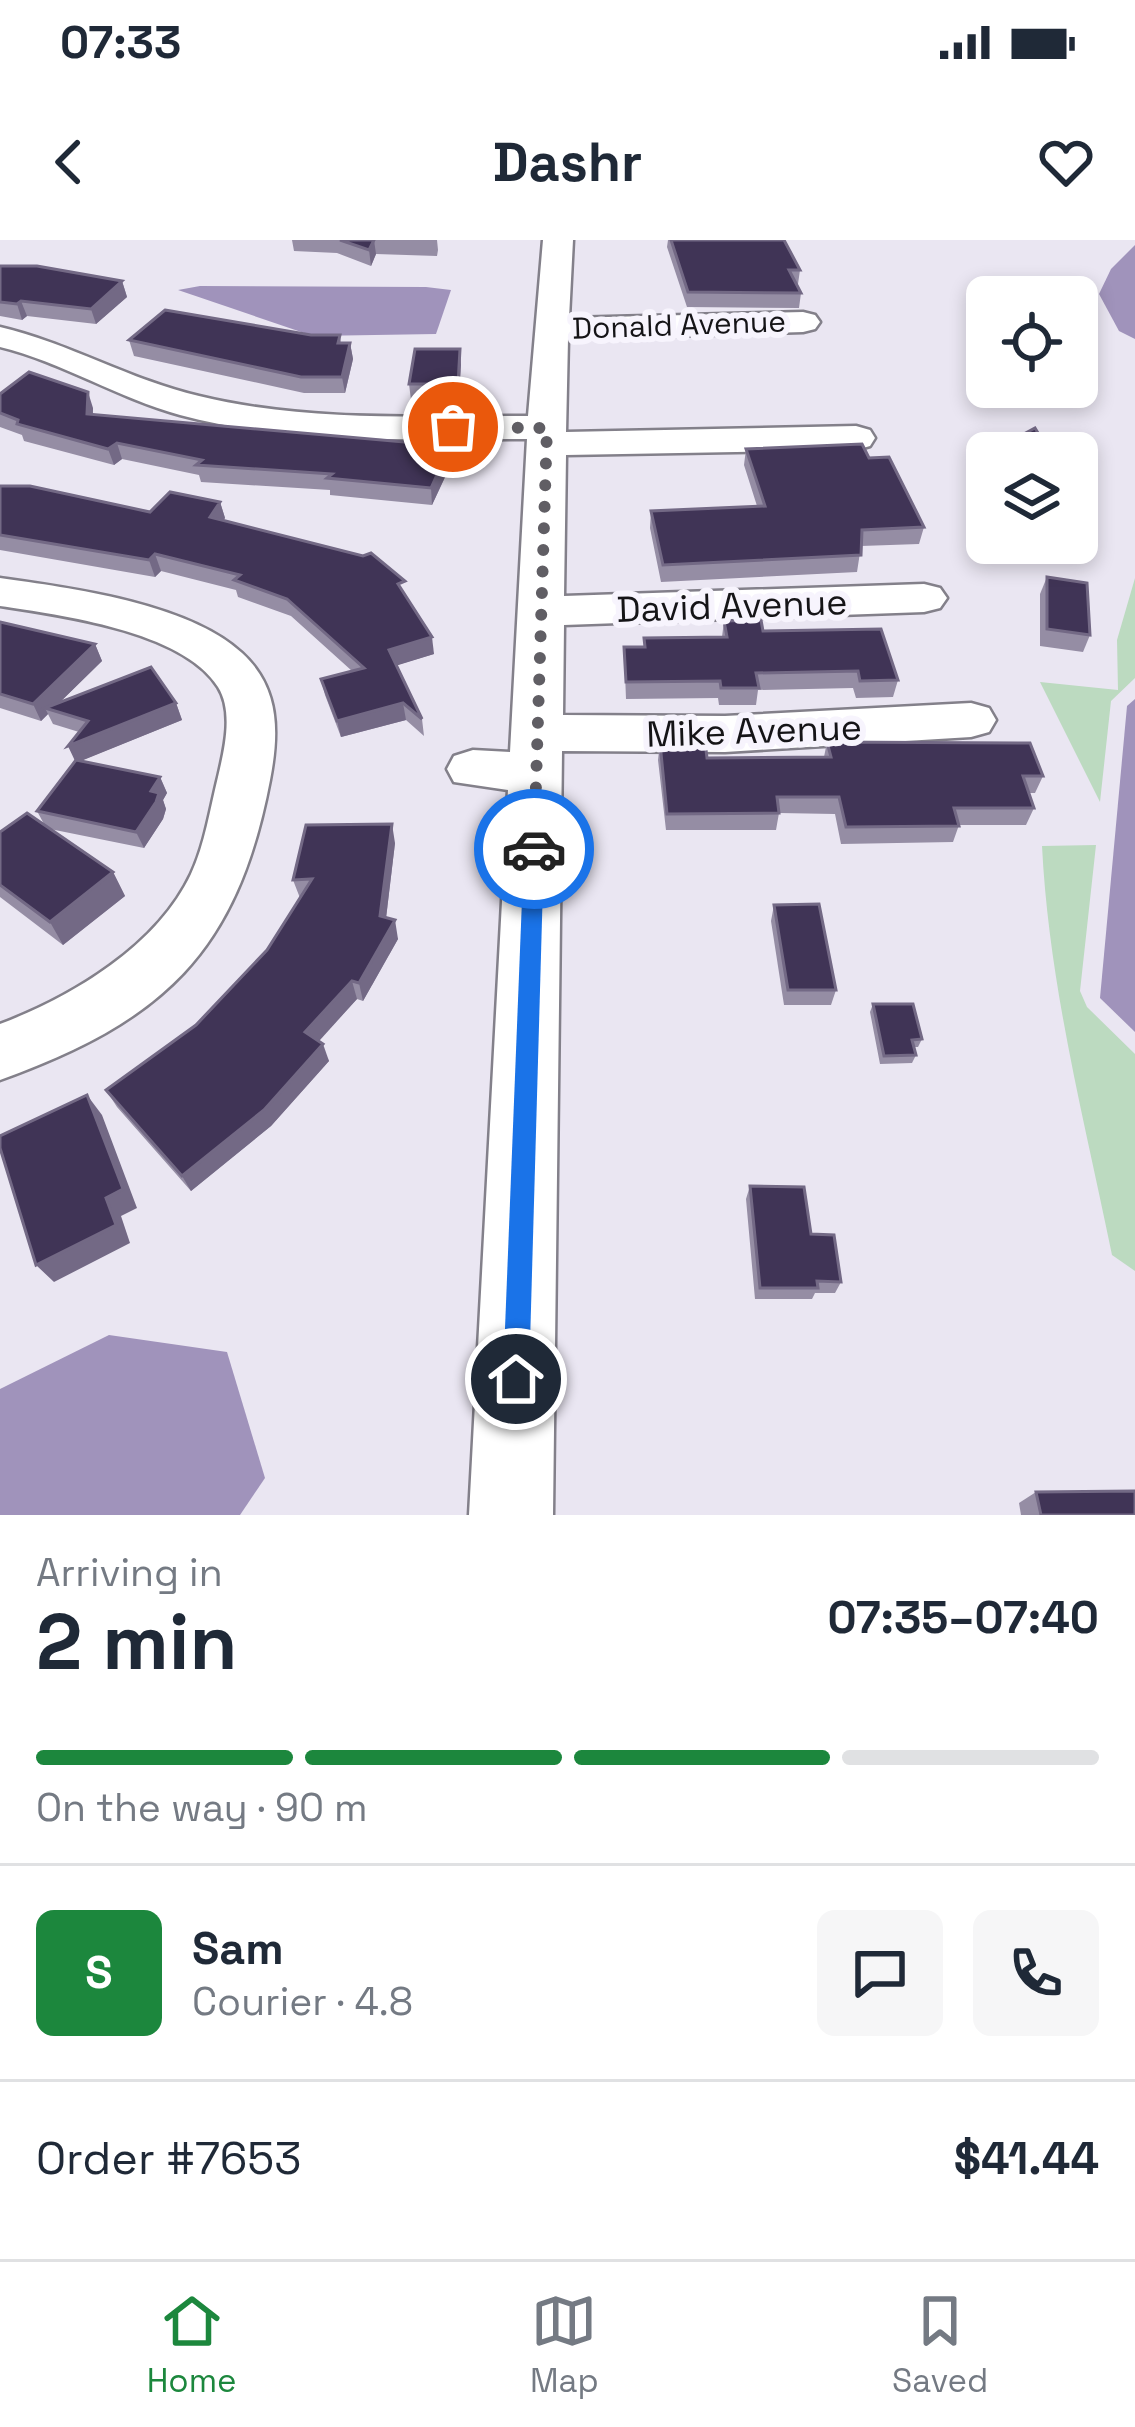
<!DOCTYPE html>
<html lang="en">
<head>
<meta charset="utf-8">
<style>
	:root { --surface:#fff; --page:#f6f6f7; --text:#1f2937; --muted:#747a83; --line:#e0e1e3; --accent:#1c873d }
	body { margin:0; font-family:"Space Grotesk",sans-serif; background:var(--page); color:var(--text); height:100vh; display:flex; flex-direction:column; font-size:45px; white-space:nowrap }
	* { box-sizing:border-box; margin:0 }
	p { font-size:39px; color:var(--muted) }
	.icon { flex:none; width:66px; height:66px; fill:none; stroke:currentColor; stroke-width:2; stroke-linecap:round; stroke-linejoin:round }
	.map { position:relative; height:1275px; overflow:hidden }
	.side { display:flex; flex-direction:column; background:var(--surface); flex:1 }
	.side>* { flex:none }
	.tools { position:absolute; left:966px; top:36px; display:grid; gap:24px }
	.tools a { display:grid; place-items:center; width:132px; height:132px; border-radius:18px; background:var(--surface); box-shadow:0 6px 18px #0003; font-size:60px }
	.pin { position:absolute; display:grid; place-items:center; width:102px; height:102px; color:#fff; margin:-51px; border:6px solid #fff; border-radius:50%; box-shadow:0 3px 12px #0007 }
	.courier { position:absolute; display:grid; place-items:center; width:120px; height:120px; margin:-60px; border:9px solid #1a73e8; border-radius:50%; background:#fff; color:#222; box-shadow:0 3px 15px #0007 }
	.summary em { font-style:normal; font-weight:600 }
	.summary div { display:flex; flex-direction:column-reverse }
	.summary { display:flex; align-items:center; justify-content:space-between; height:204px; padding:0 36px }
	h1 { font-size:78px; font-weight:600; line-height:90px }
	.bar { display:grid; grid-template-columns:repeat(4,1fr); gap:18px 12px; align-content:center; height:144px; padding:0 36px }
	.bar i { height:15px; border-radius:9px; background:var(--line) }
	.bar .selected { background:var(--accent) }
	.bar p { grid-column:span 4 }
	.line { display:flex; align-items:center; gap:30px; padding:0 36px; border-top:3px solid var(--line) }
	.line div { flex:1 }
	.round { display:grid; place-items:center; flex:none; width:126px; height:126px; border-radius:18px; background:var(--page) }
	.status { display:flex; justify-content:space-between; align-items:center; height:84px; padding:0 60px; background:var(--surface); direction:ltr }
	.status svg { height:33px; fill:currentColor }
	header { display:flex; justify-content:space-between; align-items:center; height:156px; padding:0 36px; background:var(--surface); font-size:54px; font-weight:600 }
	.dock { display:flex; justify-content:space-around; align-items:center; height:168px; border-top:3px solid var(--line); background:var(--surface); font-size:33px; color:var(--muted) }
	.dock a { display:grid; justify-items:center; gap:6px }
	.dock .selected { color:var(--accent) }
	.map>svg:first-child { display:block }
	.green { fill:#bcdac0 }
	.water { fill:#a093bb }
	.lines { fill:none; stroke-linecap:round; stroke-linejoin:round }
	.minor-casing { stroke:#83808a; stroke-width:5 }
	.minor { fill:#fff; fill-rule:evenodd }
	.wall { fill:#958da4 }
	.shaded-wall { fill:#736985 }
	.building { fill:#403456; stroke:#736985; stroke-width:3 }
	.route { fill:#1a73e8 }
	.done { stroke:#605e64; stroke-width:12; stroke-dasharray:0 21.6 }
	.labels { text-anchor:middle; stroke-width:12; stroke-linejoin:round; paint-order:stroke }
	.far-street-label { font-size:30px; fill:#151417; stroke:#f7f4fd }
	.street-label { font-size:36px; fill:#151417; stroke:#f7f4fd }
</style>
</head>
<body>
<div class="status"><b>07:33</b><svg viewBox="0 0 49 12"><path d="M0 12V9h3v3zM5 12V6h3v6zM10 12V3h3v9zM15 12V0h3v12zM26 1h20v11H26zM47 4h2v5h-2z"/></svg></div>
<header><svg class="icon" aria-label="back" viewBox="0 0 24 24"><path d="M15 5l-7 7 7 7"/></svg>Dashr<svg class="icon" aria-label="heart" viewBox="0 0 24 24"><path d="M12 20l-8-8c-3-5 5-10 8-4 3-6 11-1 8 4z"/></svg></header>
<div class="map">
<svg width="1135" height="1275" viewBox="0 0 1135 1275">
	<rect width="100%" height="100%" fill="#eae6f2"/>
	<g class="green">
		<path d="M1135,338V438L1111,461L1100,562L1040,442L1118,450L1117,400Z"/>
		<path d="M1096,605L1080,751L1087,767L1135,814V1031L1112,1015C1084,878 1049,745 1042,606Z"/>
	</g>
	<g class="water">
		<path d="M1135,5V99L1119,91L1099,54L1111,29Z"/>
		<path d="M200,46L426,47L451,50L436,94L313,96L178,50Z"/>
		<path d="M1135,459V792L1100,758L1127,466Z"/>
		<path d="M109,1095L227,1112L265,1238L240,1275H0V1149Z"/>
	</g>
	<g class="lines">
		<defs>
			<g id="minor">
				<path d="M543,0H573L569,78L803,72L815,75L820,82L815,89L803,92L568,99L566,192L856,186L870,190L875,198L870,206L856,210L566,215L564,356L924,344L940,348L947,358L940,368L924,372L564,385L563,475L725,476L971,463L989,468L996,480L989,492L971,497L725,512L562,511L553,1275H469L508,550L454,542L447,529L454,516L473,510L510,512L527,199C412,199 293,205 180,175C118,158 62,122 0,107V87C69,103 130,140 199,156C306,182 419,176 528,176Z"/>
				<path d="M0,338C71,348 188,363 242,413C280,448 279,493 270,540C237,713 163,781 0,840V784C72,757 157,706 191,634C205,604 210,569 218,537C224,511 234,472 218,447C183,391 60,375 0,366Z"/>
			</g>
		</defs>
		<use href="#minor" class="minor-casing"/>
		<use href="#minor" class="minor"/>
	</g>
	<g class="wall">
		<path d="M292,0H437L438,10L437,16L376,14L371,26L337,13L294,11Z"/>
		<path d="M668,0H784L800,30L798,44H796L801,53L799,68L687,67L667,7Z"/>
		<path d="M0,26L122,41L127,57L96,84L27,76L22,80L0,76Z"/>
		<path d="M340,95L341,103H350L353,119L345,153H304L134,116L129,100Z"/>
		<path d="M460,109L459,160H411L409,144Z"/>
		<path d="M0,154L93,168V175L452,222L432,265L330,255V250L201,242L199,235L122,219L114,225L24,201L22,195L0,187Z"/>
		<path d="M1011,201L1050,213H1007Z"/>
		<path d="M746,209L924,287L919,304L861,306L857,332L661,342L650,288L651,271L757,266L744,225Z"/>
		<path d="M0,246L150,272L220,262L225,278L223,280L407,358L434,414L397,425L422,479L424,496L406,480L341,497L325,455L321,439L352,431L291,376L238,357L236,350L161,331L155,337L0,310Z"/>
		<path d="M1077,256L1093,281L1086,298H1077Z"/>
		<path d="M1047,337L1090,395L1083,412L1040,406V354Z"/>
		<path d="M724,381L763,391L898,440L893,457L856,458L853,448L758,450L756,465H719L718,458L626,459L624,407H644V398L722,397Z"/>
		<path d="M0,382L95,404L102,421L60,462L176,463L182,480L80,521L160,537L167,553L163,560L166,569L163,579L144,608L50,589L113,632L125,656L63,705L0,657V592L44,584L37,571L76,521L68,506L79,492L53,484L48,474L41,481L0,468Z"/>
		<path d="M827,502L1043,536L1035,553H1029L1034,568L1026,585H959L953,602L841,604L835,574L779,573L776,590H666L658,520L660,503L707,518L824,517Z"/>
		<path d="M395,603L386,678L398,699L363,761L357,759L318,801L329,821L271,886L191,951L117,867L106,850L196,785L267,710L300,658L293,640Z"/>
		<path d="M774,665L836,750L831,765H784L771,681Z"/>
		<path d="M873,764L922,799L918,807H914L916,815L912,823L880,824L870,772Z"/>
		<path d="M750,946L811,994L841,1042L835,1053H815L812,1059H755L746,959Z"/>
		<path d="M1036,1252L1135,1275H1021L1019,1263Z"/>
	</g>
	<g class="shaded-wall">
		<path d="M374,0L376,14L371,26L369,10Z"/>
		<path d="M122,41L127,57L96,84L91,69Z"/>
		<path d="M21,61L27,76L22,80L17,64Z"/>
		<path d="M350,103L353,119L345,153L342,137Z"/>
		<path d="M460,109L461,125L459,160L458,144Z"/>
		<path d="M88,152L93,168L92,191L87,174Z"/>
		<path d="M117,203L122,219L114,225L108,209Z"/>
		<path d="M450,206L452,222L432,265L431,248Z"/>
		<path d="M220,262L225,278L215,294L210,277Z"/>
		<path d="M155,314L161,331L155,337L149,320Z"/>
		<path d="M432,397L434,414L392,427L389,410Z"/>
		<path d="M95,404L102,421L52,470L45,468L48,474L41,481L33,464Z"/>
		<path d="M176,463L182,480L76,523L68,506Z"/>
		<path d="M403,463L406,480L341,497L337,481Z"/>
		<path d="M160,537L167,553L163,560L166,569L163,579L144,608L136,592L151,551Z"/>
		<path d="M392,584L395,603L384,695L380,676Z"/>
		<path d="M113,632L125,656L63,705L50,682Z"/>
		<path d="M395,680L398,699L363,761L359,743Z"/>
		<path d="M352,741L357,759L311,810L305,792Z"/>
		<path d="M323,804L329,821L271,886L191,951L182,936Z"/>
		<path d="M87,855L102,875L137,968L121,976L130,1003L54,1042L36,1025Z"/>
	</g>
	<g class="building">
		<path d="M340,0H374L369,10Z"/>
		<path d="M671,0H784L800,30H789L801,53L688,52Z"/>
		<path d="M0,26H37L122,41L91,69L21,61L17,64L0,62Z"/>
		<path d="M165,70L311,95H340L338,103H350L342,137H301L129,100Z"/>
		<path d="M415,109H460L458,144H409Z"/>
		<path d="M29,132L88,152L87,174L450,206L431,248L327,238L332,234L196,225L202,220L117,203L108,209L17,184L18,180L0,173V154Z"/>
		<path d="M1035,188L1050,213H1018L1011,201Z"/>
		<path d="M862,204L869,218L889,217L924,287L862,290L861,315L663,325L651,271L765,266L746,209Z"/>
		<path d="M0,246H30L150,272L170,252L220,262L210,277L363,316L371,313L405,341L398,344L432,397L389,410L422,479L403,463L337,481L321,439L364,428L287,359L234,340L240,335L155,314L149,320L0,295Z"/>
		<path d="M1077,256L1093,281L1077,282Z"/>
		<path d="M1047,337L1087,343L1090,395L1047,389Z"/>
		<path d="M761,380L763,391L881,389L898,440L860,441L858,431L756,433L759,448H721L720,441L626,442L624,407H645L644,398L727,397L724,381Z"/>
		<path d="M0,382L95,404L33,464L0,454Z"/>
		<path d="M151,427L176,463L68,506L88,481L45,468Z"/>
		<path d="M705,502L707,518L831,517L827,502L1030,503L1043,536H1023L1034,568H954L959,586L846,587L839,557H777L779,573L667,574L660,503Z"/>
		<path d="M76,520L160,537L151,551L159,553L156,562L136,592L37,571Z"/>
		<path d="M27,573L113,632L50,682L0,645V592Z"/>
		<path d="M392,584L380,676L395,680L359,743L352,741L305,792L323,804L264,870L182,936L106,850L196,785L267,710L312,639L293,640L306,585Z"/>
		<path d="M819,664L836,750H788L774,665Z"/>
		<path d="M873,764H913L922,799L912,800L916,815L884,816Z"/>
		<path d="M87,855L123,949L106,958L116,985L36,1025L0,908V896Z"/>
		<path d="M750,946L804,947L811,994L834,995L841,1042L817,1041L818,1048H760Z"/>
		<path d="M1135,1251V1275H1041L1036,1252Z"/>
	</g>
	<path class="route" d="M534,602L544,609L529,1139L525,1149L516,1153L507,1149L503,1139L524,609Z"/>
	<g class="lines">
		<path class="done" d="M453,187L547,188L534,609"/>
	</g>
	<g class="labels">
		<g class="far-street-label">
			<text transform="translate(679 85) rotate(-2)" y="10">Donald Avenue</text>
		</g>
		<g class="street-label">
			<text transform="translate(732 365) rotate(-2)" y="13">David Avenue</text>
			<text transform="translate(754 490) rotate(-2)" y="13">Mike Avenue</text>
		</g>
	</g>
</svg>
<div class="tools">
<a><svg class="icon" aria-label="locate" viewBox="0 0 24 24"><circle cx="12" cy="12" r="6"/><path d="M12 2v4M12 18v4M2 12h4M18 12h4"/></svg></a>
<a><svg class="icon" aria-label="layers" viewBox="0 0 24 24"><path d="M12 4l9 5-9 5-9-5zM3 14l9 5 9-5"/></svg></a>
</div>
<div class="pin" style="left:453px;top:187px;background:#ea580c"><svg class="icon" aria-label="bag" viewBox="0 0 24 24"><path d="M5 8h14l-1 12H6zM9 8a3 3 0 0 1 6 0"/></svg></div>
<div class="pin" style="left:516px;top:1139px;background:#1f2937"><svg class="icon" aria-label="home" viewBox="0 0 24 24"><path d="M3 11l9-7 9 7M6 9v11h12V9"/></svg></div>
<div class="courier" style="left:534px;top:609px"><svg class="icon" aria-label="car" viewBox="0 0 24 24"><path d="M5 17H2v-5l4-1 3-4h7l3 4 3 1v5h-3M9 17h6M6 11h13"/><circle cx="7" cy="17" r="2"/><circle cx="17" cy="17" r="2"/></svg></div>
</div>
<section class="side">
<div class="summary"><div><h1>2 min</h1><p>Arriving in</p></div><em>07:35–07:40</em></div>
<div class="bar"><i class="selected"></i><i class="selected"></i><i class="selected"></i><i></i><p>On the way · 90 m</p></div>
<div class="line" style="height:216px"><b class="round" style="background:var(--accent);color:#fff">S</b><div><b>Sam</b><p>Courier · 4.8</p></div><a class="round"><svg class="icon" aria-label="chat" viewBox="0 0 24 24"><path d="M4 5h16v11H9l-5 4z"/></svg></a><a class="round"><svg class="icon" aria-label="phone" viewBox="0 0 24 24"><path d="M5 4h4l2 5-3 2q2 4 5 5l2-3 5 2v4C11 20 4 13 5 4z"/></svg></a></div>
<div class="line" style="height:156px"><div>Order #7653</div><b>$41.44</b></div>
</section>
<nav class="dock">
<a class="selected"><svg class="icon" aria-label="home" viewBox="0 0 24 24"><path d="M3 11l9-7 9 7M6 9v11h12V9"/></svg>Home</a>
<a><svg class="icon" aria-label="map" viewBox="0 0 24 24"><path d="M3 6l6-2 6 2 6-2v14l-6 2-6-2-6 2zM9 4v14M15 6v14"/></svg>Map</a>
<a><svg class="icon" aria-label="saved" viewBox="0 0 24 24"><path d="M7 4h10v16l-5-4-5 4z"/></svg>Saved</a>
</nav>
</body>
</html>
